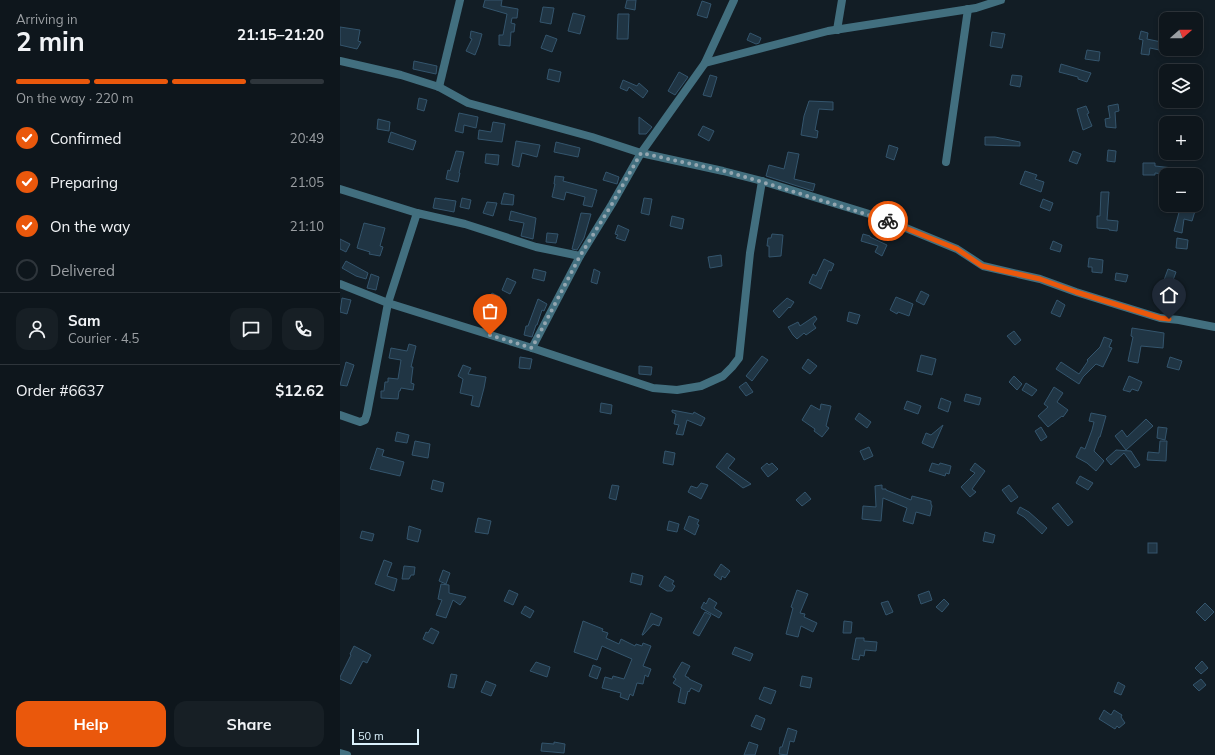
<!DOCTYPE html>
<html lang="en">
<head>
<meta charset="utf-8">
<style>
	:root { --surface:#0e161c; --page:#171f25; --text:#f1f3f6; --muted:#9b9fa3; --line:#2e353b; --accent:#ea580c }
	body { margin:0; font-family:Mulish,sans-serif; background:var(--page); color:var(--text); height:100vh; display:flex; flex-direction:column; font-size:15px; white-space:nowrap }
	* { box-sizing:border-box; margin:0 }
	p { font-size:13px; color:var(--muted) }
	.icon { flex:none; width:22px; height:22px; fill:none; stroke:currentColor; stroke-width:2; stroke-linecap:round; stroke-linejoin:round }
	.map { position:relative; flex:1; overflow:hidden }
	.side { display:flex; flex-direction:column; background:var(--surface); width:340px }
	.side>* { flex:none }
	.needle { width:26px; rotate:69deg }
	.controls { position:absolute; left:819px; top:12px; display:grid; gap:8px }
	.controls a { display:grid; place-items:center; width:44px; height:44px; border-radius:8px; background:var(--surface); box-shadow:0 2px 6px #0003,0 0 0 1px var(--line); font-size:20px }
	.scale { position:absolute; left:12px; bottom:10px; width:67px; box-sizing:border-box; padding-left:4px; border:2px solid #daf0fb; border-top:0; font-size:11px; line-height:14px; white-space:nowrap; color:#daf0fb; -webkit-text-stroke:3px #121d25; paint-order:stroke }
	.pin { position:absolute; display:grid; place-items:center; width:34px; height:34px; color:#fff; margin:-41px -17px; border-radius:50% 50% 50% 0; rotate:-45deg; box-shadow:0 0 4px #0007 }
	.pin .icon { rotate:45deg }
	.courier { position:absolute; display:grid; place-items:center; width:40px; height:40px; margin:-20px; border:3px solid #ea580c; border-radius:50%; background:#fff; color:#222; box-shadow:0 1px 5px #0007 }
	.headline em { font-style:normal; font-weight:700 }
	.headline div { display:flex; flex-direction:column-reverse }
	.headline { display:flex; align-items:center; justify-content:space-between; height:68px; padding:0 16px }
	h1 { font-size:26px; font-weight:700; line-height:30px }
	.bar { display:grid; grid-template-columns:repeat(4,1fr); gap:6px 4px; align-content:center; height:48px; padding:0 16px }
	.bar i { height:5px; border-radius:3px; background:var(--line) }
	.bar .active { background:var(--accent) }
	.bar p { grid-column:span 4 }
	.line { display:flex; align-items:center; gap:10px; padding:0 16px; border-top:1px solid var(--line) }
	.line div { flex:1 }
	.round { display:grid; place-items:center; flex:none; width:42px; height:42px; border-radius:12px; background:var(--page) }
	ol { padding:0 16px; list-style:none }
	li { display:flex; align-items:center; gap:12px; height:44px }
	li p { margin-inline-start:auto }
	li .icon { padding:4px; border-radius:50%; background:var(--accent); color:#fff; stroke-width:4 }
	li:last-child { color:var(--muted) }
	li i { width:22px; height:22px; border:2px solid var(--line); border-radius:50% }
	.cta { display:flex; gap:8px; margin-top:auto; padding:8px 16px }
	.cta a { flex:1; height:46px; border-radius:12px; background:var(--accent); color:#fff; font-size:16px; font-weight:700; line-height:46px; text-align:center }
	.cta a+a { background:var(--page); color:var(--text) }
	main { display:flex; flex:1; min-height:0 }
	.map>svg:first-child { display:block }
	.building { fill:#203544; stroke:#34556d }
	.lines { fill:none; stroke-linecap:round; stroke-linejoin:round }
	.street { stroke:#426f7f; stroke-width:8 }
	.done { stroke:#94a6b0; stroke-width:4; stroke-dasharray:0 7.2 }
	.route { stroke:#ea580c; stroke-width:5 }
</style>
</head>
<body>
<main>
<section class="side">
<div class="headline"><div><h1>2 min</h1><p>Arriving in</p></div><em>21:15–21:20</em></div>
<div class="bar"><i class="active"></i><i class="active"></i><i class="active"></i><i></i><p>On the way · 220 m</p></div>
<ol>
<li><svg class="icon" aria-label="check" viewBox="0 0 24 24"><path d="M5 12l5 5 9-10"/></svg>Confirmed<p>20:49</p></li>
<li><svg class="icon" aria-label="check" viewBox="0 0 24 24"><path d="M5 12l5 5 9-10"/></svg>Preparing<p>21:05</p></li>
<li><svg class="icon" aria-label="check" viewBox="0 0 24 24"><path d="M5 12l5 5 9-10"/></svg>On the way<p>21:10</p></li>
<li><i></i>Delivered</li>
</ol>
<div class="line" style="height:72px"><a class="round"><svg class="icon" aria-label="person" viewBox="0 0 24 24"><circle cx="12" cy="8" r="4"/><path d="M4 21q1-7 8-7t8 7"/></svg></a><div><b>Sam</b><p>Courier · 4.5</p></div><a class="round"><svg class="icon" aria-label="chat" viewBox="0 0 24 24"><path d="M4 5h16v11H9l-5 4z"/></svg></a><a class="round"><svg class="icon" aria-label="phone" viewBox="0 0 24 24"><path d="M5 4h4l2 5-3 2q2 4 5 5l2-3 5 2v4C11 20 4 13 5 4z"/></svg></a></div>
<div class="line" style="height:52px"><div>Order #6637</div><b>$12.62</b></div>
<div class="cta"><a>Help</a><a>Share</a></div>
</section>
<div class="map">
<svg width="875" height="755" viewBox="0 0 875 755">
	<rect width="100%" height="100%" fill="#121d25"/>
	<g class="building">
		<path d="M145,0H162L161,6L178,9L177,18H172L171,23L175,24L174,32H171L170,46L159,45V35H163L167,14L143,7Z"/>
		<path d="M287,0H296L295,10L285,8Z"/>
		<path d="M362,1L371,4L367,18L357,15Z"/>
		<path d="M203,7L214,8L211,24L200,22Z"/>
		<path d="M233,13L245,16L240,34L228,31Z"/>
		<path d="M278,14H289L288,39H277Z"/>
		<path d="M0,27L20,30L18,41L21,42L17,49L0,45Z"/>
		<path d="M131,31L142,34L139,45L135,55L126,51L132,39L130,38Z"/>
		<path d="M801,31L808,33L807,39L826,43L824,51L810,48L809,55L801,54L803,40L799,39Z"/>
		<path d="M652,32L665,34L662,48L650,46Z"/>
		<path d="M410,33L421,38L419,43L416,44L407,40Z"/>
		<path d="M206,35L217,39L212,52L201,48Z"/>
		<path d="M747,50L760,52L759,61L745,59Z"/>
		<path d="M74,61L97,66L96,74L73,69Z"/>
		<path d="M721,64L751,73L747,82L738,79V77L719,72Z"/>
		<path d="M209,69L221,72L219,82L207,79Z"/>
		<path d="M339,72L348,77L335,95L328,91Z"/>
		<path d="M370,75L377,77L371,97L363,95Z"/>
		<path d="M672,75L682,76L680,87L670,85Z"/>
		<path d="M283,80L297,86L299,83L308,91L303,98L289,87L287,91L280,88Z"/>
		<path d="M79,98L87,100L84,111L77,109Z"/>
		<path d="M469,101L493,102V110L479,109L475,130L478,131L477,138L461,135L464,116Z"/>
		<path d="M778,104L779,111L775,112L776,128L766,127L765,119L770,118L768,106Z"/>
		<path d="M746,106L749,113L747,114L752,126L743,130L737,109Z"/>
		<path d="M119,113L138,117L136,128L124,125L123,133L115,131Z"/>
		<path d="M299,117L312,127L306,134H299Z"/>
		<path d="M38,119L50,122L49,131L37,129Z"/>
		<path d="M153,122L165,124L162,142L138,139L139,130L151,132Z"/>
		<path d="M363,126L374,131L369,141L358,135Z"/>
		<path d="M51,132L76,141L73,150L48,142Z"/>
		<path d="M645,137H655L680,142V146L645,145Z"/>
		<path d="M176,141L200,145L197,157L182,153L179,167L172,165Z"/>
		<path d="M216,142L240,148L238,157L214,152Z"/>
		<path d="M549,145L558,148L554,160L546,157Z"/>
		<path d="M768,150L776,151L775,162L767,161Z"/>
		<path d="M116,151L124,152L119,173H120L118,182L106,179L108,170L110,171Z"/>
		<path d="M733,151L741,154L737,164L729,161Z"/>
		<path d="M448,152L459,154L454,179L475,184L473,191L426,176L429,165L444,169Z"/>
		<path d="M146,154L159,155L158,165L145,163Z"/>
		<path d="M803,163H815V166L833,168L832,175L815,173V175H803Z"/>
		<path d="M685,171L697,175L695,179L704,182L701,192L680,184Z"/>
		<path d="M266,172L279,177L277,184L263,180Z"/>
		<path d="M215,176L224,177L223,181L257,190L252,207L243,205L245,197L226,192L224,200L212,197L215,184H214Z"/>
		<path d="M761,192H769L767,220L778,221L777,231L769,230V229L757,228V216H760Z"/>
		<path d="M164,193L174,195L173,205L161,204Z"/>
		<path d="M95,198L116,201L114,212L93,208Z"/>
		<path d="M122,198L131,200L129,209L120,207Z"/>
		<path d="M304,198L312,199L309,215L301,213Z"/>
		<path d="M703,199L713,203L710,211L700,207Z"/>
		<path d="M147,202L157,203L153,216L143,213Z"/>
		<path d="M841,205H852L851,210L855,211L852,221L844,219L842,233L834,231Z"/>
		<path d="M171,211L196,218L193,239L181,236L184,223L169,220Z"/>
		<path d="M241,213L251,214L244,238L237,250L232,249Z"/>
		<path d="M332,216L344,219L342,229L330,226Z"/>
		<path d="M24,223L45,228L40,246L43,247L40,256L29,254L30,252L17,248Z"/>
		<path d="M278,225L289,230L285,241L276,238L278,235L275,234Z"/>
		<path d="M207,233L218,234L216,243L206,242Z"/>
		<path d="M432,234L443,235L441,256L429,257V246H427L428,238H431Z"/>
		<path d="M523,234L530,236V237L547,245L542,256L535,252L538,246L521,241Z"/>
		<path d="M837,238L848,240L847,249L836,248Z"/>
		<path d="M0,239L10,244L6,252L0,249Z"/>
		<path d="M713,241L722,245L720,252L710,249Z"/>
		<path d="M381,255L382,266L370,268L368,257Z"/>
		<path d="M749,258L763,260L762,273L752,272V267H748Z"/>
		<path d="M484,259L494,264L491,271L489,270L481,289L469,283L473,274L476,276Z"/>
		<path d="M6,261L28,273L26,279L16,276L2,268Z"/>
		<path d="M194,269L206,272L204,281L192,278Z"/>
		<path d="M254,269L260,272L257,284L251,282Z"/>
		<path d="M828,269L836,272L832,283L824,280Z"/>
		<path d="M776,273L788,275L786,282L775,280Z"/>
		<path d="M31,274L39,277L36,290L27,288Z"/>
		<path d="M167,278L176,282L170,294L162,290Z"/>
		<path d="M581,291L589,295L584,305L576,301Z"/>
		<path d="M152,293L160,297L155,308L146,304Z"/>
		<path d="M556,297L573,304L569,316L558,312L557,314L550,310Z"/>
		<path d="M2,298L11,300L7,314L0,312Z"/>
		<path d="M447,298L454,302L450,308L449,307L439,318L433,311Z"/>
		<path d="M198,299L207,304L204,311L202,310L197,325H196L192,337L184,335L186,326H188Z"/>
		<path d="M717,300L725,305L720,317L711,313Z"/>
		<path d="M509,312L520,315L517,324L507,321Z"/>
		<path d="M475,316L477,319L473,324L476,328L466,335L464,333L457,339L453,335L448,327L458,322L460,326Z"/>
		<path d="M792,328L824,333L823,348L801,346L798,363L788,361L793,337L791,336Z"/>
		<path d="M674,331L681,340L675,345L667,336Z"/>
		<path d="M764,337L772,340L769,347L772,348L763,367L756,364L743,377L739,384L716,369L721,362L739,374L748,361L747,360L760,347Z"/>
		<path d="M69,344L76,346L71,367H73L71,383L74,384L73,390L61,388L60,391H59L58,399L41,398V391H44L45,382H48V378L58,379L61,360L49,358L51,348L67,351Z"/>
		<path d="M581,355L596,359L592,375L577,371Z"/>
		<path d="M422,356L428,360L412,381L406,376Z"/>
		<path d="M180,357L192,359L190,369L179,368Z"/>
		<path d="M830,357L842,361L839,370L827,367Z"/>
		<path d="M468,359L477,366L470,374L462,368Z"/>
		<path d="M6,362L14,365L7,386L0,385Z"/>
		<path d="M123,365L131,368L128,374L146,377L144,388L139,407L131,405L133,396L120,393L123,379L118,376Z"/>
		<path d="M299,366L312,367L311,375L299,374Z"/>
		<path d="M674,376L682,384L677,390L669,382Z"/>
		<path d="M789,376L802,382L798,391L792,389L790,392L783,390Z"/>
		<path d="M406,382L413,392L406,396L399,387Z"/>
		<path d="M686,383L697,390L692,396L682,390Z"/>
		<path d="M714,387L723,393L717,402L728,410L723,417L722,416L708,427L698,416L708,407L704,404Z"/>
		<path d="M626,394L641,398L639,405L624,401Z"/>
		<path d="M601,398L611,402L608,412L598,408Z"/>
		<path d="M567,401L581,406L578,414L564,409Z"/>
		<path d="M261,403L272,405L271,414L260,412Z"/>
		<path d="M481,404L491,406L486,426L489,428L482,437L474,431L475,429L462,420L471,405L480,410Z"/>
		<path d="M332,410L353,414L354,412L365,418L361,426L347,420L343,435L336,434L339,425L334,424L336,414L332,412Z"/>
		<path d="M519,413L531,422L527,428L515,419Z"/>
		<path d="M751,413L766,416L760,437H759L754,451L764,461L756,471L747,463L736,457L741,447L745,449L752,430L754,422L749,421Z"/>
		<path d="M806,419L813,426L786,450L775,436L782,430L787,437Z"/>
		<path d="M603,425L593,448L582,443L586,433L591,435Z"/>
		<path d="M701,427L707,437L701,441L695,431Z"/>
		<path d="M818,427L827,428L825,440L817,438Z"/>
		<path d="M57,432L69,435L67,443L55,441Z"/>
		<path d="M75,441L90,444L88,458L72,455Z"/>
		<path d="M820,441H827L826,461L807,460L808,452L819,453Z"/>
		<path d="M529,447L533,456L524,460L520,451Z"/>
		<path d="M37,448L44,450L42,456L64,462L60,476L30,469Z"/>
		<path d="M776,450L791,451L800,465L795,468L784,453L771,465L766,459Z"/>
		<path d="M325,451L335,453L333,465L323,463Z"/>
		<path d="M387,453L395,459L388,468L411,484L403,488L376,467Z"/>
		<path d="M427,463L429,465L432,463L438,469L428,477L421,468Z"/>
		<path d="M592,463L599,465L600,463L611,466L609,474L606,473L605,476L589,471Z"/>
		<path d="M635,463L645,471L632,489L636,492L630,497L621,487L635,473L630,470Z"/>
		<path d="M740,476L753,483L748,490L736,483Z"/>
		<path d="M93,480L104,483L102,492L91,489Z"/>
		<path d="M361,483L368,485L361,499L348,492L351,486L357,488Z"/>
		<path d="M272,485L279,486L276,500L269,498Z"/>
		<path d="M542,485V489H546V490L571,500L572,496L591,501V504L592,506L590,516L576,512L573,524L563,521L567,508L543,498L541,521L522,519L523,506L536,507L535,486Z"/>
		<path d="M669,485L678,497L671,502L662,490Z"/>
		<path d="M465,492L471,499L462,506L456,500Z"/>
		<path d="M718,503L733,522L728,526L712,508Z"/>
		<path d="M680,507L689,512L707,528L702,534L684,517L677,513Z"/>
		<path d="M349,516L359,520L357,524L359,525L355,535L344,529Z"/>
		<path d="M138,518L151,521L148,534L135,532Z"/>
		<path d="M329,521L339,524L337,532L327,530Z"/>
		<path d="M69,526L81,530L78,542L67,539Z"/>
		<path d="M22,531L34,534L32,541L20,538Z"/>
		<path d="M645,532L655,535L653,543L643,541Z"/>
		<rect x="808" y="543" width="9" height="10"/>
		<path d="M44,560L52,563L47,576L57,579L54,591L35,584Z"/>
		<path d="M381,564L390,571L385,578L382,576L381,580L374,575Z"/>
		<path d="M64,566L75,567L74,575H71L69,579H62Z"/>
		<path d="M103,570L110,573L106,584L99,581Z"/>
		<path d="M292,573L303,576L301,585L290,582Z"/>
		<path d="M325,576L334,581L332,584L335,586L332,591H327L319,586Z"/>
		<path d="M101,584L109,585V593L126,597L120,605L113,600L106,618L96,615L102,600L98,599Z"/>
		<path d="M169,590L178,594L173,605L164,601Z"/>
		<path d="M457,590L468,594L460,613L465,614L464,617L477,623L473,632L461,626L458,637L446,634L453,608L451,607Z"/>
		<path d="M589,591L592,600L581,604L578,595Z"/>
		<path d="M369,598L377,603L374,608L382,613L379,618L361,608L364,602L366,604Z"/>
		<path d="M604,599L609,604L602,612L596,607Z"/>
		<path d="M548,601L553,612L546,615L541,603Z"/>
		<path d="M865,603L874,612L865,621L856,612Z"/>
		<path d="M185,606L194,611L190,618L181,613Z"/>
		<path d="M365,612L371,615L359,636L353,633Z"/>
		<path d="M311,613L322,618L319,626L313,624L303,635H302Z"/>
		<path d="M243,621L263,629L262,631L268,633L266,638L279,644L281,639L295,646L296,644L302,646L303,643L311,646L303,666L311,669L308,677L305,675L303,684L297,683L293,696L290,694L288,700L280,697L281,693L262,688L265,677L272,679L273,676L284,679L292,659L262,646L257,660L234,652Z"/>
		<path d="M504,621L512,622L511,633H503Z"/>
		<path d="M91,628L99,632L93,644L83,639L86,632L88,633Z"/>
		<path d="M516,638H524V641L537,642L536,651L525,650L524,656L520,655L519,660L512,659Z"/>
		<path d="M14,646L31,655L27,663L23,661L11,684L0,679V677L11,655L10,654Z"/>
		<path d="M395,647L413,654L410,661L392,654Z"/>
		<path d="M862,661L868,668L861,674L855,668Z"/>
		<path d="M196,662L210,667L207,677L190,671Z"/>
		<path d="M342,662L350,666L345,676L349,678V679L362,685L359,692L351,688L349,692L348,691L345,704L338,702L341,688L333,683L336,679L333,677Z"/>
		<path d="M253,665L261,668L257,679L249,676Z"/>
		<path d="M111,674L117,675L114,688L108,687Z"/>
		<path d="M462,676L472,678L470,688L460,686Z"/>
		<path d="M861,679L866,685L859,691L853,685Z"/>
		<path d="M146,681L156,685L151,696L141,692Z"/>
		<path d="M778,682L785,686L781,695L774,692Z"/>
		<path d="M424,687L436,691L431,704L419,699Z"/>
		<path d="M764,710L771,715L774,710L782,715L781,717L785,723L779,728L777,726L775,729L759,719Z"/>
		<path d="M416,715L425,719L421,730L411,726Z"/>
		<path d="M448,728L457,731L454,742L450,741L447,755L439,754L440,747H442Z"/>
		<path d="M214,742L225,744L224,753L201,751L202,743L214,744Z"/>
		<path d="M409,742L418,745L415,755H404Z"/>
	</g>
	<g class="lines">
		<g class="street">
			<path d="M497,30L502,0"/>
			<path d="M0,61L61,75L99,87L128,103L252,137L301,153L383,171L422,181L539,217L617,249L643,266L700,279L736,292L820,318L839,320L875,327"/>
			<path d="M365,63L394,0"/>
			<path d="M99,87L120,0"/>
			<path d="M606,162L628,9"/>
			<path d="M0,189L77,213"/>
			<path d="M0,284L48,303L192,348L313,388L337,390L361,386L383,376L392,367L399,358L410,253L422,181"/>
			<path d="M192,348L240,256"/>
			<path d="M0,415L20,422L25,420L27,414L48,303L77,213L125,224L196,247L240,256L272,204L301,153L365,63L488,31L636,8L661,0"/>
			<path d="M0,753L7,755"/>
		</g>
	</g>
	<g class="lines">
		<path class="done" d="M150,335L192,348L240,256L272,204L301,153L384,171L422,182L548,221"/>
		<path class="route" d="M548,221L617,249L642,266L700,279L736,292L820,318L829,319"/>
	</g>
</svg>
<div class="controls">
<a><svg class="needle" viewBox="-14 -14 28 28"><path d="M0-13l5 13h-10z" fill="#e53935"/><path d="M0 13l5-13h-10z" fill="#9b9fa3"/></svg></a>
<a><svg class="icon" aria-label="layers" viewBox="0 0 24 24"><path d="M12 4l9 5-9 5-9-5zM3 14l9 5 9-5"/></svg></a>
<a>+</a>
<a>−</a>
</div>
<div class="scale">50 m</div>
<div class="pin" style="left:150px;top:335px;background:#ea580c"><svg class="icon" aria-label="bag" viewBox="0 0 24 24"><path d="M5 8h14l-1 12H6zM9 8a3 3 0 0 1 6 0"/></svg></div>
<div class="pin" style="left:829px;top:319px;background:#1f2937"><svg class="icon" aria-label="home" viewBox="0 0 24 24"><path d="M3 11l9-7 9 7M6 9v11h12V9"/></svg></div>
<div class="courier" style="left:548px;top:221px"><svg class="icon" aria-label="bike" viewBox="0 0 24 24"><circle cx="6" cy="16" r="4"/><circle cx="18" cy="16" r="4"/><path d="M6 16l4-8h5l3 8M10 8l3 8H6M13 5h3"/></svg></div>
</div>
</main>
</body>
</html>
